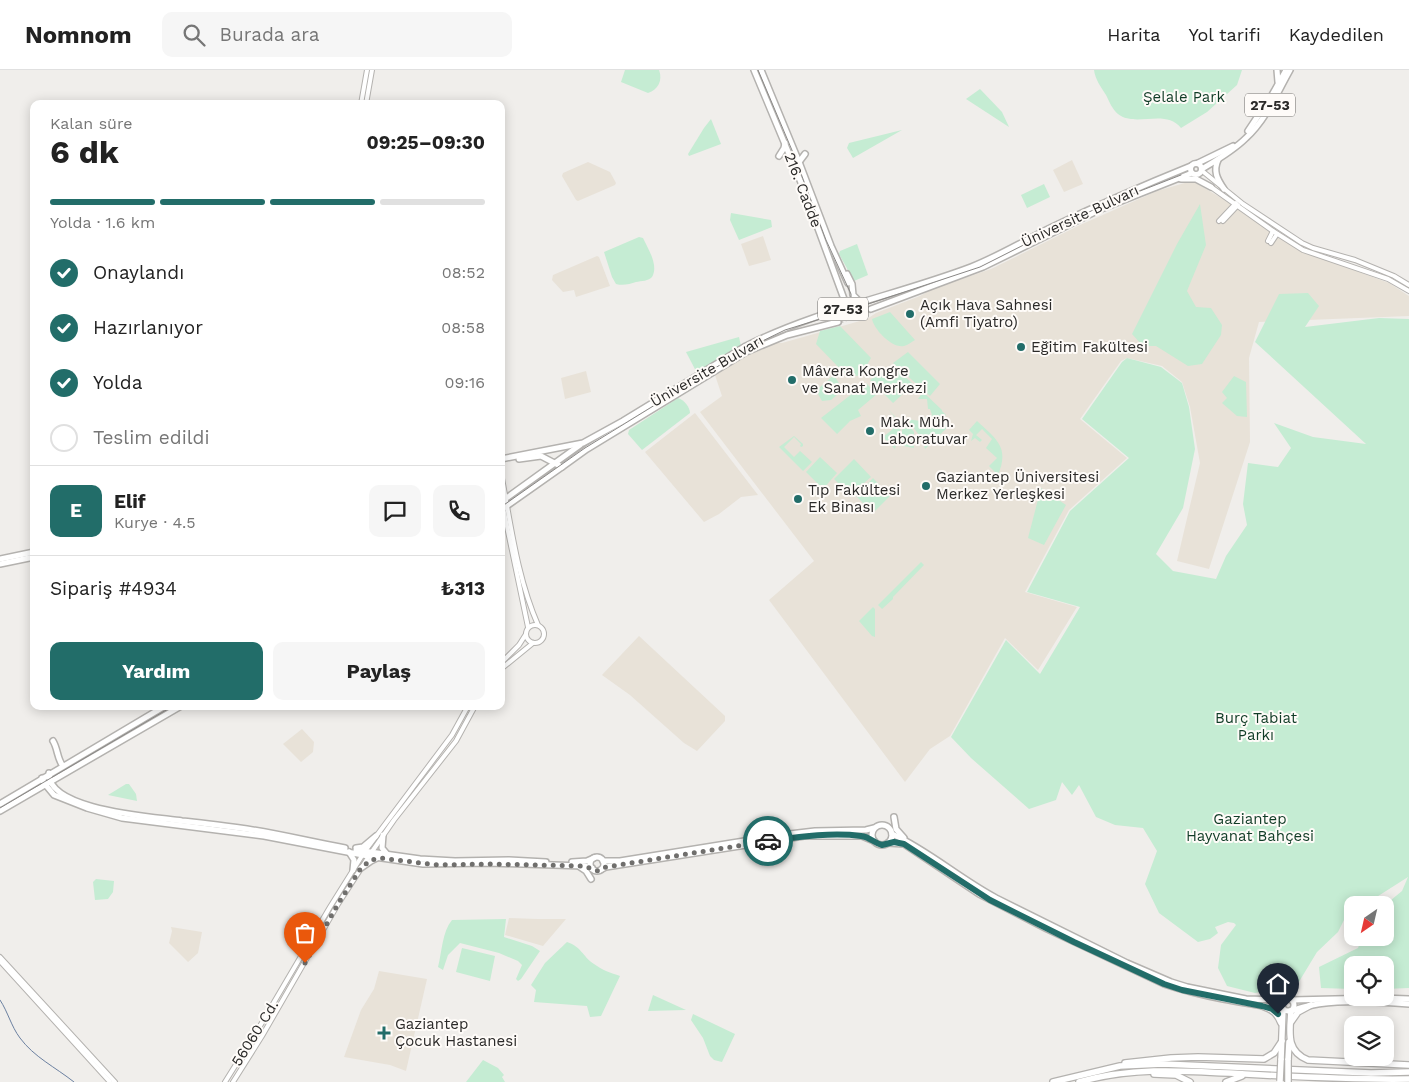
<!DOCTYPE html>
<html lang="tr">
<head>
<meta charset="utf-8">
<style>
	:root { --surface:#fff; --page:#f6f6f6; --text:#222; --muted:#767676; --line:#e0e0e0; --accent:#226d69 }
	body { margin:0; font-family:"Work Sans",sans-serif; background:var(--page); color:var(--text); height:100vh; display:flex; flex-direction:column; font-size:19px; white-space:nowrap }
	* { box-sizing:border-box; margin:0 }
	p { font-size:16px; color:var(--muted) }
	.icon { flex:none; width:28px; height:28px; fill:none; stroke:currentColor; stroke-width:2; stroke-linecap:round; stroke-linejoin:round }
	.map { position:relative; flex:1; overflow:hidden }
	.side { position:absolute; left:30px; top:30px; width:475px; height:610px; display:flex; flex-direction:column; background:var(--surface); border-radius:10px; box-shadow:0 2px 12px #0003 }
	.side>* { flex:none }
	.needle { width:32px; rotate:214deg }
	.tools { position:absolute; left:1344px; top:826px; display:grid; gap:10px }
	.tools a { display:grid; place-items:center; width:50px; height:50px; border-radius:10px; background:var(--surface); box-shadow:0 2px 12px #0003; font-size:25px }
	.pin { position:absolute; display:grid; place-items:center; width:42px; height:42px; color:#fff; margin:-51px -21px; border-radius:50% 50% 50% 0; rotate:-45deg; box-shadow:0 0 5px #0007 }
	.pin .icon { rotate:45deg }
	.courier { position:absolute; display:grid; place-items:center; width:50px; height:50px; margin:-25px; border:4px solid #226d69; border-radius:50%; background:#fff; color:#222; box-shadow:0 1px 6px #0007 }
	.head em { font-style:normal; font-weight:700 }
	.head div { display:flex; flex-direction:column-reverse }
	.head { display:flex; align-items:center; justify-content:space-between; height:85px; padding:0 20px }
	h1 { font-size:32px; font-weight:700; line-height:38px }
	.bar { display:grid; grid-template-columns:repeat(4,1fr); gap:8px 5px; align-content:center; height:60px; padding:0 20px }
	.bar i { height:6px; border-radius:4px; background:var(--line) }
	.bar .selected { background:var(--accent) }
	.bar p { grid-column:span 4 }
	.line { display:flex; align-items:center; gap:12px; padding:0 20px; border-top:1px solid var(--line) }
	.line div { flex:1 }
	.round { display:grid; place-items:center; flex:none; width:52px; height:52px; border-radius:10px; background:var(--page) }
	ol { padding:0 20px; list-style:none }
	li { display:flex; align-items:center; gap:15px; height:55px }
	li p { margin-inline-start:auto }
	li .icon { padding:5px; border-radius:50%; background:var(--accent); color:#fff; stroke-width:4 }
	li:last-child { color:var(--muted) }
	li i { width:28px; height:28px; border:2px solid var(--line); border-radius:50% }
	.button { display:flex; gap:10px; margin-top:auto; padding:10px 20px }
	.button a { flex:1; height:58px; border-radius:10px; background:var(--accent); color:#fff; font-size:20px; font-weight:700; line-height:58px; text-align:center }
	.button a+a { background:var(--page); color:var(--text) }
	header { display:flex; align-items:center; gap:30px; box-sizing:border-box; height:70px; padding:0 25px; background:var(--surface); border-bottom:1px solid var(--line) }
	header strong { font-size:24px }
	nav { display:flex; gap:28px; margin-inline-start:auto; font-size:18px }
	.search { width:350px; height:45px; background:var(--page); display:flex; align-items:center; gap:12px; box-sizing:border-box; padding:0 18px; border-radius:10px; color:var(--muted); font-size:19px }
	.map>svg:first-child { display:block }
	.built { fill:#e8e2d8 }
	.green { fill:#c5ecd3 }
	.lines { fill:none; stroke-linecap:round; stroke-linejoin:round }
	.stream { stroke:#6b80a0; stroke-width:1 }
	.primary-tunnel { stroke:#c9c7c4; stroke-width:5; stroke-dasharray:5 2.5; stroke-linecap:butt }
	.secondary-casing { stroke:#b4b2af; stroke-width:6 }
	.primary-casing { stroke:#b4b2af; stroke-width:8 }
	.motorway-casing { stroke:#b4b2af; stroke-width:8 }
	.secondary { stroke:#fff; stroke-width:4 }
	.primary { stroke:#fff; stroke-width:5 }
	.motorway { stroke:#fff; stroke-width:5.5 }
	.tram { stroke:#898785; stroke-width:1 }
	.motorway-bridge-casing { stroke:#b4b2af; stroke-width:8; stroke-linecap:butt }
	.motorway-bridge { stroke:#fff; stroke-width:5.5 }
	.done { stroke:#706f6d; stroke-width:5; stroke-dasharray:0 9 }
	.route { stroke:#226d69; stroke-width:6 }
	.poi-dot { fill:#226d69; stroke:#fefbf8; stroke-width:2 }
	.labels { text-anchor:middle; stroke-width:4; stroke-linejoin:round; paint-order:stroke }
	.shield { fill:#fefbf8; stroke:#6a6967; stroke-width:1 }
	.shield-label { font-size:14px; font-weight:bold; fill:#2b2a29 }
	.park-label { font-size:15px; fill:#103c26; stroke:#fefbf8 }
	.street-label { font-size:15px; fill:#2b2a29; stroke:#fefbf8 }
	.poi-label { font-size:15px; fill:#2b2a29; stroke:#fefbf8; text-anchor:start }
</style>
</head>
<body>
<header>
<strong>Nomnom</strong>
<div class="search"><svg class="icon" aria-label="search" viewBox="0 0 24 24"><circle cx="10" cy="10" r="6"/><path d="M15 15l6 6"/></svg>Burada ara</div>
<nav><a>Harita</a><a>Yol tarifi</a><a>Kaydedilen</a></nav>
</header>
<div class="map">
<svg width="1409" height="1012" viewBox="0 0 1409 1012">
	<rect width="100%" height="100%" fill="#f0eeeb"/>
	<g class="built">
		<path d="M1072,90L1083,114L1064,122L1053,100Z"/>
		<path d="M588,92L610,102L616,113L615,115L578,131L576,130L562,106L563,103Z"/>
		<path d="M1188,112L1196,113L1223,129L1279,168L1302,181L1389,213L1409,226V246L1259,252L1249,288L1250,372L1209,499L1177,491L1200,393L1190,337L1182,312L1162,296L1127,288L1121,291L1080,349L1127,388L1069,440L1025,522L1077,537L1038,600L1005,568L950,666L930,679L905,712L769,530L814,491L700,342L722,326L715,305L748,284L771,273H782L867,249L876,243L920,226L932,219L991,199L1080,155L1157,121Z"/>
		<path d="M763,166L771,190L749,196L741,174Z"/>
		<path d="M597,186L599,187L610,216L576,227L574,220L563,222L552,210L553,205Z"/>
		<path d="M586,301L591,322L565,329L561,308Z"/>
		<path d="M695,343L758,425L741,427L719,444L704,452L645,382Z"/>
		<path d="M639,566L725,646V651L697,681L684,673L630,625L602,605Z"/>
		<path d="M302,659L314,672L313,682L301,692L283,674Z"/>
		<path d="M509,848L538,849H566L543,876L505,865Z"/>
		<path d="M171,857L202,862L198,883L188,892L169,873L172,861Z"/>
		<path d="M379,901L427,909L406,1001L390,995L344,987L361,940L374,919Z"/>
	</g>
	<g class="green">
		<path d="M625,0H659C663,10 658,20 648,23L621,12Z"/>
		<path d="M1094,0H1242L1237,15L1207,42L1181,58C1165,38 1136,58 1118,44C1112,39 1109,31 1106,25C1101,17 1095,9 1094,0Z"/>
		<path d="M980,19L1002,42L1009,57L966,29Z"/>
		<path d="M711,49L721,74L689,86L688,84L704,58Z"/>
		<path d="M902,60L853,88L847,78L849,73Z"/>
		<path d="M1044,114L1050,127L1027,138L1021,125Z"/>
		<path d="M1200,134L1206,175L1187,221L1196,237L1211,238L1222,255L1221,265L1202,294L1188,296L1156,276H1143L1132,264L1177,174Z"/>
		<path d="M731,143L771,150L772,157L739,170L730,150Z"/>
		<path d="M639,167L643,168C648,179 659,195 652,207C649,211 641,211 636,212C630,214 623,216 616,214L612,207L604,182Z"/>
		<path d="M857,174L868,205L854,211L839,184L840,181Z"/>
		<path d="M1308,223L1319,236L1305,257L1379,248L1409,249V918L1385,919V895H1352V919L1321,918L1319,897L1358,878L1362,868H1385V835L1402,821L1408,807L1364,835H1352V842L1346,846L1338,862L1317,882L1297,915L1255,923L1227,916L1218,898L1221,875L1236,855L1234,853L1228,852L1215,857L1218,863L1210,869L1198,872L1159,843L1145,814L1157,781L1143,758L1115,755L1096,747L1079,715L1072,725L1062,712L1056,730L1029,739L971,688L951,667L1006,570L1040,604L1080,537L1027,522L1070,441L1129,388L1082,349L1122,292L1127,288L1161,297L1182,313L1189,337L1195,379L1183,438L1156,484L1173,501L1216,509L1226,486L1247,455L1243,434L1248,393L1278,397L1291,378L1274,353L1313,367L1366,374L1255,272L1279,224Z"/>
		<path d="M890,242L915,270C911,272 908,275 904,276C893,279 874,260 872,249Z"/>
		<path d="M840,256L871,288C862,301 870,307 847,306L816,274L820,261Z"/>
		<path d="M739,267L741,276L697,303L686,282Z"/>
		<path d="M908,282L940,314L930,326L893,293Z"/>
		<path d="M892,295L922,322L920,324L917,321L915,322L912,320H907L893,333L870,310Z"/>
		<path d="M834,305L843,320L831,330L822,331L818,324L819,318Z"/>
		<path d="M1234,306L1246,312L1247,347L1237,346L1222,333L1227,328L1222,322Z"/>
		<path d="M866,313L877,324L858,340L861,346L850,351L837,364L821,348Z"/>
		<path d="M923,322L942,340V341L946,345L944,348L951,354L925,379L922,369L907,349L920,351L927,347L929,348L932,345L930,339H928L927,329H918Z"/>
		<path d="M678,328C684,330 690,337 690,343L642,380L628,364L629,360Z"/>
		<path d="M888,339L902,354L895,379L883,367L893,359L892,357L898,351Z"/>
		<path d="M905,350L914,362V378L898,375Z"/>
		<path d="M977,351C996,369 1010,377 998,405L989,396L997,388L986,378L992,369L982,359L976,365L982,370L980,372L975,368L971,371L973,364L969,360Z"/>
		<path d="M794,366L803,374V376L801,377L800,376L801,374L794,367L784,377L794,387L800,381L812,392L803,401L779,377Z"/>
		<path d="M820,387L837,403L823,419L806,402Z"/>
		<path d="M854,389L871,407L850,425L834,409Z"/>
		<path d="M873,408L890,426L873,443L856,426Z"/>
		<path d="M1041,418L1066,435L1044,475L1028,468Z"/>
		<path d="M921,492L924,495L893,527V529L882,539L878,535Z"/>
		<path d="M873,537L875,539V567L872,566L859,551Z"/>
		<path d="M126,714H129L136,724L137,731L108,725Z"/>
		<path d="M96,809L114,811L113,822L108,829L95,830L93,812Z"/>
		<path d="M506,849L504,867L532,876L540,881L521,909L518,911L516,909L522,895L518,891L499,883L460,873L448,885L443,900L438,897C442,882 442,862 452,850Z"/>
		<path d="M567,872C582,877 582,886 594,894C602,900 611,903 620,906L601,946L590,947L587,936L534,932L536,920L531,915L545,893Z"/>
		<path d="M462,878L495,886L490,911L456,902Z"/>
		<path d="M653,925L686,940L648,941Z"/>
		<path d="M693,944L735,964L722,992L714,990L710,986L703,968L691,950Z"/>
		<path d="M483,990L498,998L504,1005L502,1007L505,1012H466Z"/>
	</g>
	<g class="lines">
		<path class="stream" d="M0,930C8,942 11,956 20,968C34,987 55,997 74,1012"/>
		<g class="primary-tunnel">
			<path d="M837,249C857,241 855,231 848,213"/>
			<path d="M838,252L871,239"/>
		</g>
		<defs>
			<g id="secondary">
				<path d="M361,34L367,0"/>
				<path d="M366,34L372,0"/>
				<path d="M1201,100L1243,134L1302,173L1313,178L1355,190L1394,206L1409,215"/>
				<path d="M1211,117L1273,161L1303,180L1388,209L1409,221"/>
				<path d="M1219,151L1236,133"/>
				<path d="M1223,151L1238,135"/>
				<path d="M1268,171L1273,161"/>
				<path d="M1271,173L1277,164"/>
				<path d="M501,403C511,455 517,507 538,555"/>
				<path d="M501,428L528,557"/>
				<circle cx="535" cy="564" r="9"/>
				<path d="M501,593L519,575L526,564"/>
				<path d="M501,599L533,573"/>
				<path d="M0,887L115,1012"/>
				<path d="M0,891L110,1012"/>
				<path d="M225,1012L260,956L330,837L365,781L452,665L468,636"/>
				<path d="M233,1012L262,966L338,834L371,783L394,750L456,671L475,636"/>
			</g>
			<g id="primary">
				<path d="M754,0L802,115L844,229V235L841,239"/>
				<path d="M761,0L799,92L831,176L848,213"/>
				<path d="M1277,0L1278,12"/>
				<path d="M1248,61L1272,25L1286,0"/>
				<path d="M779,86L784,78L785,73"/>
				<path d="M1218,90C1213,101 1217,109 1224,119"/>
				<path d="M799,92L805,84"/>
				<path d="M1198,93L1233,76"/>
				<circle cx="1196" cy="99" r="5.5"/>
				<path d="M1202,99C1217,90 1233,81 1246,68C1266,50 1277,23 1290,0"/>
				<path d="M1181,109H1196L1211,117"/>
				<path d="M847,204L852,214L853,225L861,233"/>
				<path d="M871,239L983,197L1101,139L1192,103"/>
				<path d="M501,389L583,373L623,351L746,276C817,240 897,225 971,197C999,186 1025,170 1052,157C1098,135 1144,115 1191,96"/>
				<path d="M519,389L541,386L562,397L587,379L746,282L787,265L838,252"/>
				<path d="M501,432L580,375"/>
				<path d="M501,440L562,397"/>
				<path d="M0,489L34,482"/>
				<path d="M0,494L34,487"/>
				<path d="M53,671C58,679 57,689 63,696"/>
				<path d="M49,703C47,741 156,747 182,751C203,753 225,756 247,759C280,764 312,772 345,778"/>
				<path d="M42,708L44,713L54,725L87,738L122,748L264,766L368,786L423,794L490,793L584,796L592,798"/>
				<path d="M0,734L165,636"/>
				<path d="M0,741L181,636"/>
				<path d="M894,747L896,759L904,768"/>
				<circle cx="882" cy="765" r="10"/>
				<path d="M892,764C929,781 960,809 996,828L1127,893L1171,912L1187,917L1246,929L1283,930"/>
				<path d="M383,765L382,778L387,784"/>
				<path d="M888,773L904,774L979,824L1047,859L1164,914C1203,927 1243,933 1283,939"/>
				<path d="M356,778L363,777L376,766"/>
				<path d="M356,780L420,789L455,791L509,790L546,792"/>
				<path d="M349,782L354,790L353,800"/>
				<circle cx="597" cy="794" r="7"/>
				<path d="M603,791H620L781,765L815,761L866,760L874,758"/>
				<path d="M572,792L587,791L594,788"/>
				<path d="M580,797L586,801L591,809"/>
				<path d="M361,798L371,791L377,788"/>
				<path d="M602,799L606,797L804,766H862L874,771"/>
				<path d="M1381,928L1409,929"/>
				<circle cx="1288" cy="935" r="6"/>
				<path d="M1292,930L1377,928"/>
				<path d="M1291,941C1322,928 1376,931 1409,934"/>
			</g>
			<g id="motorway">
				<path d="M1262,936C1273,940 1277,943 1281,953"/>
				<path d="M1291,941C1290,961 1285,981 1308,990L1409,995"/>
				<path d="M1291,952L1298,942L1311,935"/>
				<path d="M1281,990L1283,939"/>
				<path d="M1288,990L1289,972"/>
				<path d="M1125,993L1171,988L1198,987L1264,989L1274,983L1282,971"/>
				<path d="M1154,1004L1176,1005L1190,1012"/>
				<path d="M1053,1012L1120,996L1163,994L1371,1003L1409,1002"/>
				<path d="M1079,1012C1135,996 1188,1001 1245,1004C1300,1007 1355,1010 1409,1009"/>
				<path d="M1226,1012L1242,1006"/>
			</g>
		</defs>
		<use href="#secondary" class="secondary-casing"/>
		<use href="#primary" class="primary-casing"/>
		<use href="#motorway" class="motorway-casing"/>
		<use href="#secondary" class="secondary"/>
		<use href="#primary" class="primary"/>
		<use href="#motorway" class="motorway"/>
		<g class="tram">
			<path d="M758,0L794,85L826,170L851,224V233L843,241"/>
			<path d="M501,437L585,378L746,279L785,260L856,238L980,197L1099,137L1181,105"/>
			<path d="M0,738L173,636"/>
		</g>
		<defs>
			<g id="motorway-bridge">
				<path d="M1288,990V1012"/>
				<path d="M1280,1011L1281,990"/>
			</g>
		</defs>
		<use href="#motorway-bridge" class="motorway-bridge-casing"/>
		<use href="#motorway-bridge" class="motorway-bridge"/>
	</g>
	<g class="lines">
		<path class="done" d="M305,893L338,834L361,798L371,790L380,788L438,795L490,794L584,796L598,801L606,797L768,771"/>
		<path class="route" d="M768,771C798,767 831,762 861,766C870,767 874,773 882,775L894,772L904,774L990,830L1074,872L1164,914L1182,920L1262,936L1272,939L1278,944"/>
	</g>
	<g class="poi-dot">
		<circle cx="910" cy="244" r="5"/>
		<circle cx="1021" cy="277" r="5"/>
		<circle cx="792" cy="310" r="5"/>
		<circle cx="870" cy="361" r="5"/>
		<circle cx="926" cy="416" r="5"/>
		<circle cx="798" cy="429" r="5"/>
		<path d="M381.5 955.5h5v5h5v5h-5v5h-5v-5h-5v-5h5z"/>
	</g>
	<g class="labels">
		<g class="shield">
			<rect x="1245" y="23.5" width="50" height="23" rx="4"/>
			<rect x="818" y="227.5" width="50" height="23" rx="4"/>
		</g>
		<g class="shield-label">
			<text x="1270" y="40">27-53</text>
			<text x="843" y="244">27-53</text>
		</g>
		<g class="park-label">
			<text x="1184" y="32">Şelale Park</text>
			<text x="1256" y="653">Burç Tabiat<tspan x="1256" dy="17">Parkı</tspan></text>
			<text x="1250" y="754">Gaziantep<tspan x="1250" dy="17">Hayvanat Bahçesi</tspan></text>
		</g>
		<g class="street-label">
			<text transform="translate(803 120) rotate(69)" y="5">216. Cadde</text>
			<text transform="translate(1080 146) rotate(-25)" y="5">Üniversite Bulvarı</text>
			<text transform="translate(707 301) rotate(-30)" y="5">Üniversite Bulvarı</text>
			<text transform="translate(255 963) rotate(-58)" y="5">56060 Cd.</text>
		</g>
		<g class="poi-label">
			<text x="920" y="240">Açık Hava Sahnesi<tspan x="920" dy="17">(Amfi Tiyatro)</tspan></text>
			<text x="1031" y="282">Eğitim Fakültesi</text>
			<text x="802" y="306">Mâvera Kongre<tspan x="802" dy="17">ve Sanat Merkezi</tspan></text>
			<text x="880" y="357">Mak. Müh.<tspan x="880" dy="17">Laboratuvar</tspan></text>
			<text x="936" y="412">Gaziantep Üniversitesi<tspan x="936" dy="17">Merkez Yerleşkesi</tspan></text>
			<text x="808" y="425">Tıp Fakültesi<tspan x="808" dy="17">Ek Binası</tspan></text>
			<text x="395" y="959">Gaziantep<tspan x="395" dy="17">Çocuk Hastanesi</tspan></text>
		</g>
	</g>
</svg>
<div class="tools">
<a><svg class="needle" viewBox="-14 -14 28 28"><path d="M0-13l5 13h-10z" fill="#e53935"/><path d="M0 13l5-13h-10z" fill="#767676"/></svg></a>
<a><svg class="icon" aria-label="locate" viewBox="0 0 24 24"><circle cx="12" cy="12" r="6"/><path d="M12 2v4M12 18v4M2 12h4M18 12h4"/></svg></a>
<a><svg class="icon" aria-label="layers" viewBox="0 0 24 24"><path d="M12 4l9 5-9 5-9-5zM3 14l9 5 9-5"/></svg></a>
</div>
<div class="pin" style="left:305px;top:893px;background:#ea580c"><svg class="icon" aria-label="bag" viewBox="0 0 24 24"><path d="M5 8h14l-1 12H6zM9 8a3 3 0 0 1 6 0"/></svg></div>
<div class="pin" style="left:1278px;top:944px;background:#1f2937"><svg class="icon" aria-label="home" viewBox="0 0 24 24"><path d="M3 11l9-7 9 7M6 9v11h12V9"/></svg></div>
<div class="courier" style="left:768px;top:771px"><svg class="icon" aria-label="car" viewBox="0 0 24 24"><path d="M5 17H2v-5l4-1 3-4h7l3 4 3 1v5h-3M9 17h6M6 11h13"/><circle cx="7" cy="17" r="2"/><circle cx="17" cy="17" r="2"/></svg></div>
<section class="side">
<div class="head"><div><h1>6 dk</h1><p>Kalan süre</p></div><em>09:25–09:30</em></div>
<div class="bar"><i class="selected"></i><i class="selected"></i><i class="selected"></i><i></i><p>Yolda · 1.6 km</p></div>
<ol>
<li><svg class="icon" aria-label="check" viewBox="0 0 24 24"><path d="M5 12l5 5 9-10"/></svg>Onaylandı<p>08:52</p></li>
<li><svg class="icon" aria-label="check" viewBox="0 0 24 24"><path d="M5 12l5 5 9-10"/></svg>Hazırlanıyor<p>08:58</p></li>
<li><svg class="icon" aria-label="check" viewBox="0 0 24 24"><path d="M5 12l5 5 9-10"/></svg>Yolda<p>09:16</p></li>
<li><i></i>Teslim edildi</li>
</ol>
<div class="line" style="height:90px"><b class="round" style="background:var(--accent);color:#fff">E</b><div><b>Elif</b><p>Kurye · 4.5</p></div><a class="round"><svg class="icon" aria-label="chat" viewBox="0 0 24 24"><path d="M4 5h16v11H9l-5 4z"/></svg></a><a class="round"><svg class="icon" aria-label="phone" viewBox="0 0 24 24"><path d="M5 4h4l2 5-3 2q2 4 5 5l2-3 5 2v4C11 20 4 13 5 4z"/></svg></a></div>
<div class="line" style="height:65px"><div>Sipariş #4934</div><b>₺313</b></div>
<div class="button"><a>Yardım</a><a>Paylaş</a></div>
</section>
</div>
</body>
</html>
